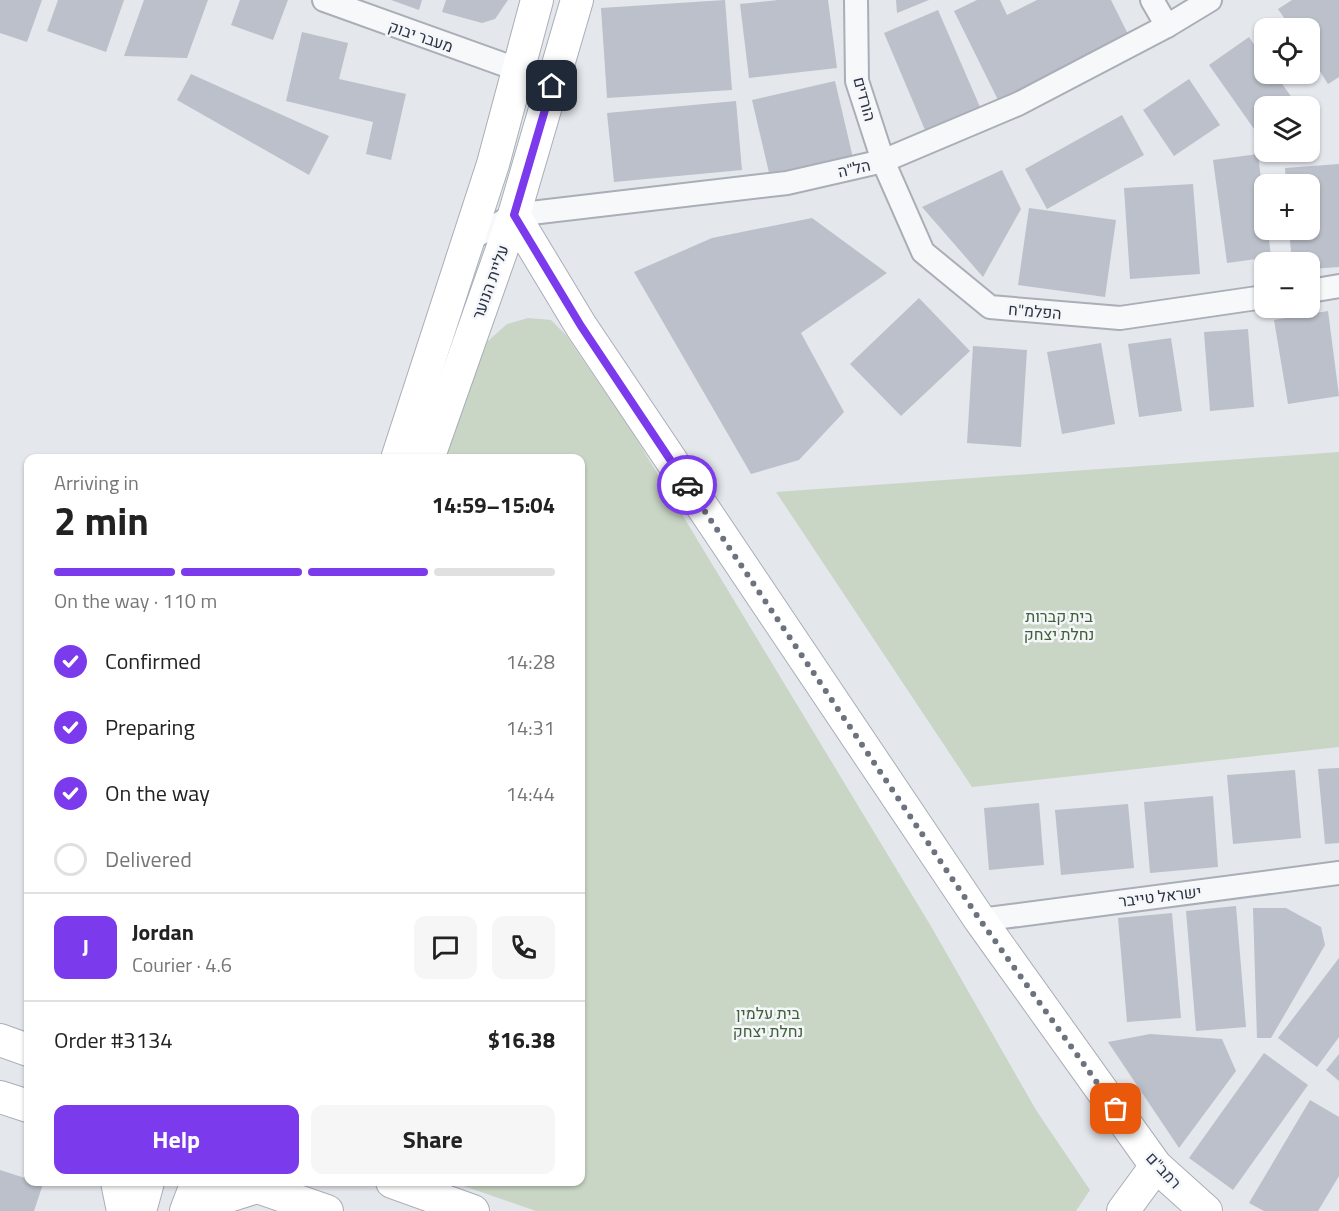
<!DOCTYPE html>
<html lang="en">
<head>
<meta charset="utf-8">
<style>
	:root { --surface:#fff; --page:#f6f6f6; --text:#222; --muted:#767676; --line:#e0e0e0; --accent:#7c3aed }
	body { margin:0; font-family:"Titillium Web",Heebo,sans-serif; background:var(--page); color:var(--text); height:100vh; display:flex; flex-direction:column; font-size:22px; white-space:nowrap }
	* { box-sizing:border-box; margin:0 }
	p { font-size:20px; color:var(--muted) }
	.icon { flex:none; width:33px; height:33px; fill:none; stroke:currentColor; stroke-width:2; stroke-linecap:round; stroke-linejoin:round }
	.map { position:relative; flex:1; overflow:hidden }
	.drawer { position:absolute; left:24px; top:454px; width:561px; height:732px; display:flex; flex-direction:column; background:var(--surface); border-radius:12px; box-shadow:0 2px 4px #0004 }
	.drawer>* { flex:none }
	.tools { position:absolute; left:1254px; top:18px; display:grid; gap:12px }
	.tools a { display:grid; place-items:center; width:66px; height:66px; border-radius:12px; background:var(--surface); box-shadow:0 2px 4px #0004; font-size:30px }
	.pin { position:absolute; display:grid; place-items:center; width:51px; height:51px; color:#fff; margin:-26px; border-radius:12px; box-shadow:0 3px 9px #0006 }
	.courier { position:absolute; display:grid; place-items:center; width:60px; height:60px; margin:-30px; border:4px solid #7c3aed; border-radius:50%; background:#fff; color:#222; box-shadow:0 2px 8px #0007 }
	.overview em { font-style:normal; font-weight:700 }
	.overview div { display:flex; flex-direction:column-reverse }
	.overview { display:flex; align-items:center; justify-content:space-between; height:102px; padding:0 30px }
	h1 { font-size:39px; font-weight:700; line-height:45px }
	.bar { display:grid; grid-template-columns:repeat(4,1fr); gap:9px 6px; align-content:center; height:72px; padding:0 30px }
	.bar i { height:8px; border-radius:4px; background:var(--line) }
	.bar .on { background:var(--accent) }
	.bar p { grid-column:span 4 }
	.line { display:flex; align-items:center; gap:15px; padding:0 30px; border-top:2px solid var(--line) }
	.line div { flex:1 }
	.round { display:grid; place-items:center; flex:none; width:63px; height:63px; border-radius:12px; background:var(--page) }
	ol { padding:0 30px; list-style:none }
	li { display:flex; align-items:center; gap:18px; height:66px }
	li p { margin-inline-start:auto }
	li .icon { padding:6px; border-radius:50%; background:var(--accent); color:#fff; stroke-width:4 }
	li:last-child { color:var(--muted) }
	li i { width:33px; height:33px; border:3px solid var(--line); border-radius:50% }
	.action { display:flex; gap:12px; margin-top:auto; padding:12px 30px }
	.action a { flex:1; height:69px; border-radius:12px; background:var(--accent); color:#fff; font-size:24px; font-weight:700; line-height:69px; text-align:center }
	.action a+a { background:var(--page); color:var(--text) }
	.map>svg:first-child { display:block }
	.green { fill:#c9d6c5 }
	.building { fill:#bbc0ca }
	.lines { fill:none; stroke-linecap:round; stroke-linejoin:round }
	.street-casing { stroke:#a9aeb7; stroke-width:26 }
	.secondary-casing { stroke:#a9aeb7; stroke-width:34 }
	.street { stroke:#f7f8fa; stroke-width:22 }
	.secondary { stroke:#fff; stroke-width:32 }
	.done { stroke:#6c737f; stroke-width:6; stroke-dasharray:0 10.8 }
	.route { stroke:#7c3aed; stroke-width:8 }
	.labels { text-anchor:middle; stroke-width:5; stroke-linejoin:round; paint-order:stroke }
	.street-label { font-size:16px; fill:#2b3445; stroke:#f4f6f9 }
	.park-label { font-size:16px; fill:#3f6138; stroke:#f4f6f9 }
</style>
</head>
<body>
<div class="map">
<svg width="1339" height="1211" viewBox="0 0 1339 1211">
	<rect width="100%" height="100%" fill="#e4e7ec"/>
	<g class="green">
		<path d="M528,318L551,320L566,335L634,435L932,928L1036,1110L1090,1190L1076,1211H536L452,1182H580V459H441L479,349L507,324Z"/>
		<path d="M1339,452V747L972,787L776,492Z"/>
	</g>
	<g class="building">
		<path d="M0,0H42L27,42L0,33Z"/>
		<path d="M58,0H124L106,52L47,31Z"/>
		<path d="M144,0H208L187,58L124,56Z"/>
		<path d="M240,0H288L273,40L231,25Z"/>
		<path d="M391,0H422L419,10Z"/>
		<path d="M446,0H508L495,19L482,23L442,12Z"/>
		<path d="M725,0L732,90L607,98L601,8Z"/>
		<path d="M778,0H828L837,68L749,78L740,4Z"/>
		<path d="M896,0H929L897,13Z"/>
		<path d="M977,0H1000L1007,15L1037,0H1111L1129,36L998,100L954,11Z"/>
		<path d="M1292,0H1339V77L1328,84L1310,56V28H1291L1278,9Z"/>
		<path d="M938,10L980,107L925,130L884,33Z"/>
		<path d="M302,32L348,43L339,79L406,94L391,160L366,154L373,122L286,101Z"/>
		<path d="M1249,37L1264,59V74H1275L1298,106H1264V132L1259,136L1209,65Z"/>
		<path d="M191,74L329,136L309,175L177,100Z"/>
		<path d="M1189,79L1220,125L1174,156L1143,110Z"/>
		<path d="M835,81L853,158L770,177L752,100Z"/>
		<path d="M736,101L742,170L614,182L607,113Z"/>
		<path d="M1122,115L1144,155L1047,209L1025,169Z"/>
		<path d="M1258,154L1264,205V230H1268L1271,257L1227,263L1213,160Z"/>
		<path d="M1339,164V267L1310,269V262H1292L1289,230H1310V184H1286L1285,168Z"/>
		<path d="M1002,170L1021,209L983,277L922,207Z"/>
		<path d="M1193,184L1200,274L1130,279L1124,188Z"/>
		<path d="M1029,208L1116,220L1105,297L1018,285Z"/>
		<path d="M812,218L887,273L801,333L844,412L799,460L751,474L634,272L712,238Z"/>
		<path d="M919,298L970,351L901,416L850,364Z"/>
		<path d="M1328,311L1339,396L1288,404L1274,320Z"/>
		<path d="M1248,329L1254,407L1210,411L1204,332Z"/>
		<path d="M1171,338L1182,411L1139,417L1128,344Z"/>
		<path d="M1101,343L1115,424L1062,434L1047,352Z"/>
		<path d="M973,346L1027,350L1021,447L967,443Z"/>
		<path d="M1339,768V843L1325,844L1318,769Z"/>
		<path d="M1295,770L1301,838L1233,844L1227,775Z"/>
		<path d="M1213,796L1218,867L1150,873L1144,802Z"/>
		<path d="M1039,803L1044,865L989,870L984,808Z"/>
		<path d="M1128,804L1134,868L1061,875L1055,810Z"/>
		<path d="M1236,906L1246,1027L1196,1031L1186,911Z"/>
		<path d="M1253,908H1286L1321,927L1325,945L1271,1038H1257Z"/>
		<path d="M1172,913L1181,1018L1127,1022L1118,918Z"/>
		<path d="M1339,958V1037L1317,1067L1278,1038Z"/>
		<path d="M1150,1034L1222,1039L1236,1071L1179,1148L1108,1042Z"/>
		<path d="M1264,1053L1308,1085L1233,1190L1189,1158Z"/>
		<path d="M1339,1054V1081L1326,1070Z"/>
		<path d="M1310,1100L1339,1117V1176L1318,1211H1264L1249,1203Z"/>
		<path d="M0,1170L28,1179V1182L43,1184L34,1211H0Z"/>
	</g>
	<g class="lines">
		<defs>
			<g id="street">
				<path d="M324,0L519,70"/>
				<path d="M856,0L857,81L883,161L923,252L990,307L1120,318L1264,297"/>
				<path d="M1152,0L1167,26"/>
				<path d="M469,240L514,215L787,183L883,161L1018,104L1167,26L1210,0"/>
				<path d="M1310,291L1339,286"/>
				<path d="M980,920L1339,873"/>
			</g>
			<g id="secondary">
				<path d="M514,215L581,326L980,920L1156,1166L1206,1211"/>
				<path d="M397,459L493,164L537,0"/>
				<path d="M428,459L514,215L577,0"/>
				<path d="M0,1040L28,1050"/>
				<path d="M0,1097L28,1106"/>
				<path d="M117,1182L123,1211"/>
				<path d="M243,1182L327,1211"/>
				<path d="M392,1182L473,1211"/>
				<path d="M140,1211L148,1182"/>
				<path d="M186,1211L197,1182"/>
				<path d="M198,1211L219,1199L257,1187"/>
				<path d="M1123,1211L1156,1166"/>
			</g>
		</defs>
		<use href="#street" class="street-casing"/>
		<use href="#secondary" class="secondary-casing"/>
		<use href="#street" class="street"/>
		<use href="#secondary" class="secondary"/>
	</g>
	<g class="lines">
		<path class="done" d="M687,485L980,920L1116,1109"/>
		<path class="route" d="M552,86L514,215L581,326L687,485"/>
	</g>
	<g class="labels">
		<g class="street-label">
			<text transform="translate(421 36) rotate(19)" y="6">מעבר יבוק</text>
			<text transform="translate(865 99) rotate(75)" y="6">הורדים</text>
			<text transform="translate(854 168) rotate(-13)" y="6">הל"ה</text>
			<text transform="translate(490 282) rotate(-70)" y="6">עליית הנוער</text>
			<text transform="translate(1035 311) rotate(5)" y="6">הפלמ"ח</text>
			<text transform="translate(1160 896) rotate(-7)" y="6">ישראל טייבר</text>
			<text transform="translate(1164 1170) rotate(47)" y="6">רמב"ם</text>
		</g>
		<g class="park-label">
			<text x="1059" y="622">בית קברות<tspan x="1059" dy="18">נחלת יצחק</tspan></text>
			<text x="768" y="1019">בית עלמין<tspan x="768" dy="18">נחלת יצחק</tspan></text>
		</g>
	</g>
</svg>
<div class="tools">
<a><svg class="icon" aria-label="locate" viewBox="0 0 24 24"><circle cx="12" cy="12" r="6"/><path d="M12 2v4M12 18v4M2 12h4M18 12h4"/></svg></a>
<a><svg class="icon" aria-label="layers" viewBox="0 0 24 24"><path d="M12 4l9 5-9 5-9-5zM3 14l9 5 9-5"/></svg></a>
<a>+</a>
<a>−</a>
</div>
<div class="pin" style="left:1116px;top:1109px;background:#ea580c"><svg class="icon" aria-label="bag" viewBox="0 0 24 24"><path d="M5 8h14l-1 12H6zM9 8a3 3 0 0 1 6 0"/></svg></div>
<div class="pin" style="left:552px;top:86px;background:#1f2937"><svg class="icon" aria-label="home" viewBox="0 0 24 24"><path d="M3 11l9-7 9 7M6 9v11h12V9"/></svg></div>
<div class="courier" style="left:687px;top:485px"><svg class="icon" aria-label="car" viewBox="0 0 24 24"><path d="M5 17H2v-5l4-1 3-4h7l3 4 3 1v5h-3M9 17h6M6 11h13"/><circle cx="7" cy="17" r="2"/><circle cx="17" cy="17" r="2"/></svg></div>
<section class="drawer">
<div class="overview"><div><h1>2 min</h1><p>Arriving in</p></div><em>14:59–15:04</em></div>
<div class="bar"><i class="on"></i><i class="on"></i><i class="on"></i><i></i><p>On the way · 110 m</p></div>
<ol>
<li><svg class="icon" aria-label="check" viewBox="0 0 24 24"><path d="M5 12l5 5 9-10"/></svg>Confirmed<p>14:28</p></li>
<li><svg class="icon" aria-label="check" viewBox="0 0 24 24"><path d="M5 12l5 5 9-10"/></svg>Preparing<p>14:31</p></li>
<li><svg class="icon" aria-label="check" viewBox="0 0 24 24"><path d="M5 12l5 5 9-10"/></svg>On the way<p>14:44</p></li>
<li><i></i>Delivered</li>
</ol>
<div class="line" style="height:108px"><b class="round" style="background:var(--accent);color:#fff">J</b><div><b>Jordan</b><p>Courier · 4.6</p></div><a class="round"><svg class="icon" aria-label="chat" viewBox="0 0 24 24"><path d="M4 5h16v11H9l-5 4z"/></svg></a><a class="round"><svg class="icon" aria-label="phone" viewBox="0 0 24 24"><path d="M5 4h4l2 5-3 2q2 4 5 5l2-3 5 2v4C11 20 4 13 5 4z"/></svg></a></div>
<div class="line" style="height:78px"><div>Order #3134</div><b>$16.38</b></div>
<div class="action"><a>Help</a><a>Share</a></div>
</section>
</div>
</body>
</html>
